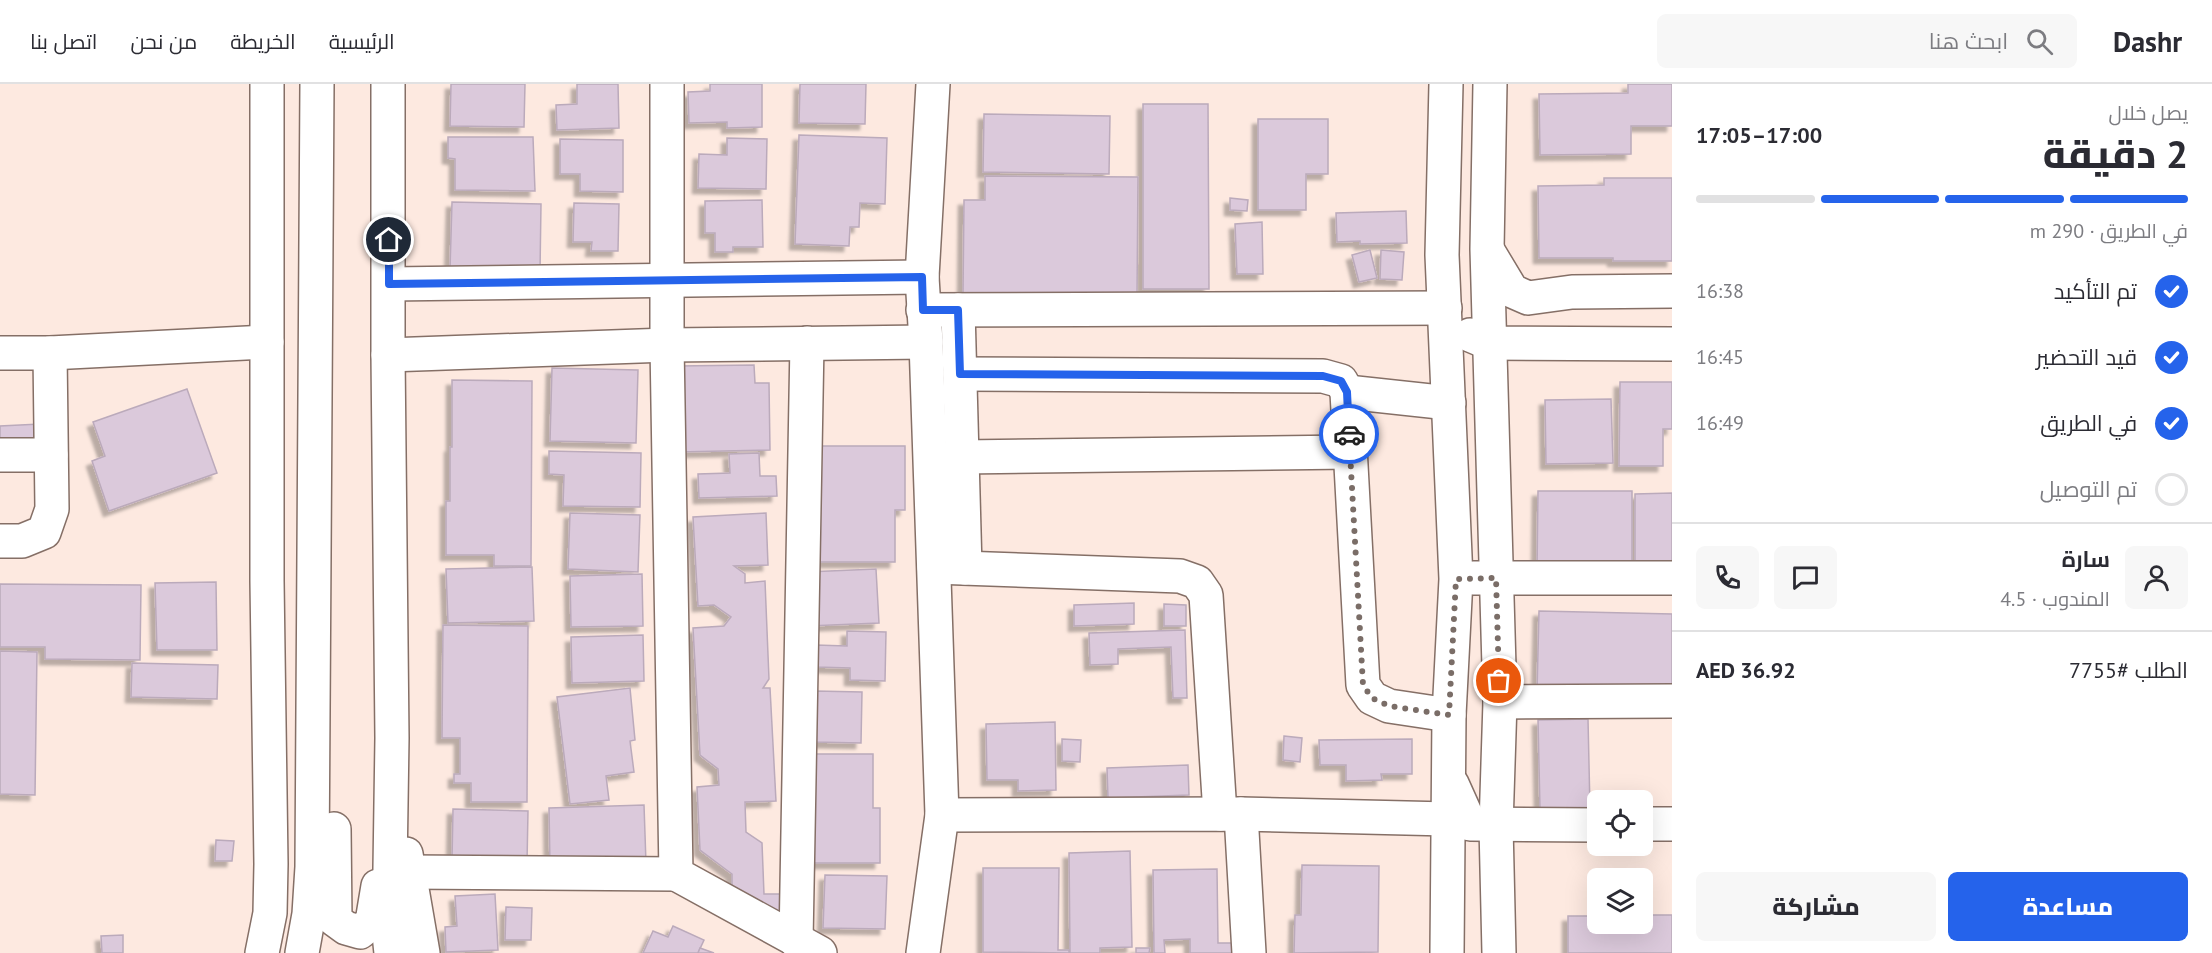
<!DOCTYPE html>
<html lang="ar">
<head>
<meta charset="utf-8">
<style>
	:root { --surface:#fff; --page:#f7f7f7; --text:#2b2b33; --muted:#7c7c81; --line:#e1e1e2; --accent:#2563eb }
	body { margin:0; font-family:"PT Sans",Cairo,sans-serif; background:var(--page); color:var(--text); direction:rtl; height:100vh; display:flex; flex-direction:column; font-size:22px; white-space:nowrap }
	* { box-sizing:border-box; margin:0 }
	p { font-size:20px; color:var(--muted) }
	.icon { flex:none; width:33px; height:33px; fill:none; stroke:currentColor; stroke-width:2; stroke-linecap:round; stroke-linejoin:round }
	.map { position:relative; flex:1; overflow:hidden; direction:ltr }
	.sheet { display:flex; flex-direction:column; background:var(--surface); width:540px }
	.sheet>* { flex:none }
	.controls { position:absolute; left:1587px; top:706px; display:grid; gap:12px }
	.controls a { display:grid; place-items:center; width:66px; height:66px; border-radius:9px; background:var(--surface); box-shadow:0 6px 24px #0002; font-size:30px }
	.pin { position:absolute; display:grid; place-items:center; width:51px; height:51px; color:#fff; margin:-26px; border:3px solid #fff; border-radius:50%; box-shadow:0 2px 6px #0007 }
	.courier { position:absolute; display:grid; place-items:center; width:60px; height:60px; margin:-30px; border:4px solid #2563eb; border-radius:50%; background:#fff; color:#222; box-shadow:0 2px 8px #0007 }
	.headline em { font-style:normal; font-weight:800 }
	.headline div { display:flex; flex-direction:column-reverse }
	.headline { display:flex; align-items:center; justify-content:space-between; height:102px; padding:0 24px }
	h1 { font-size:39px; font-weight:800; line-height:45px }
	.bar { display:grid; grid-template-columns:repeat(4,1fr); gap:9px 6px; align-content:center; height:72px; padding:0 24px }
	.bar i { height:8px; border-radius:4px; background:var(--line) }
	.bar .selected { background:var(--accent) }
	.bar p { grid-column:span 4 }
	.line { display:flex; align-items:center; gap:15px; padding:0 24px; border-top:2px solid var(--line) }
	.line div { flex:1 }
	.round { display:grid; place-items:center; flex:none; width:63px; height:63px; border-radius:9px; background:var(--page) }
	ol { padding:0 24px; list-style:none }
	li { display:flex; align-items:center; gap:18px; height:66px }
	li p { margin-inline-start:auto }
	li .icon { padding:6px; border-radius:50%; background:var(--accent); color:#fff; stroke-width:4 }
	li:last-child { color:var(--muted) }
	li i { width:33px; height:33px; border:3px solid var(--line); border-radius:50% }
	.primary-button { display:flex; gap:12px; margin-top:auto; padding:12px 24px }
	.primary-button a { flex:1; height:69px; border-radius:9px; background:var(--accent); color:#fff; font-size:24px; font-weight:800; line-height:69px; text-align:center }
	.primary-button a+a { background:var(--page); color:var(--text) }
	header { display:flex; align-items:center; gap:36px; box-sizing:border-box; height:84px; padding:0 30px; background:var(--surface); border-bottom:2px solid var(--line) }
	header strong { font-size:28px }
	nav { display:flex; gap:33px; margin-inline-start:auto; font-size:21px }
	.search { width:420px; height:54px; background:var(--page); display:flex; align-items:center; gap:15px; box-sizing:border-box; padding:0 21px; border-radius:9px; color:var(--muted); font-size:22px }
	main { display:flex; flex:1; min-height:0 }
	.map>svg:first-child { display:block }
	.building { fill:#dbc9db; stroke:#bab; stroke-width:1.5; filter:url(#shadow) }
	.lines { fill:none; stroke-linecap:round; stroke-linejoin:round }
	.minor-casing { stroke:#856f66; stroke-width:36 }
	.minor { stroke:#fff; stroke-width:33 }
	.done { stroke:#7a6d67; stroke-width:6; stroke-dasharray:0 10.8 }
	.route { stroke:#2563eb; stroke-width:8 }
</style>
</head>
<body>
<header>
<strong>Dashr</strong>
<div class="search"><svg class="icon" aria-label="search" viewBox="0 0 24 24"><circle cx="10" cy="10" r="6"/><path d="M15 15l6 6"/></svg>ابحث هنا</div>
<nav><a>الرئيسية</a><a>الخريطة</a><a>من نحن</a><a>اتصل بنا</a></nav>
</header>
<main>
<section class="sheet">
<div class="headline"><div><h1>2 دقيقة</h1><p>يصل خلال</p></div><em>17:00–17:05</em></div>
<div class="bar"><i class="selected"></i><i class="selected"></i><i class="selected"></i><i></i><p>في الطريق · 290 m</p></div>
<ol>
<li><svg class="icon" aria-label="check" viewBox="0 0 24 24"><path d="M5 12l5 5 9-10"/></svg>تم التأكيد<p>16:38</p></li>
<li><svg class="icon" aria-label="check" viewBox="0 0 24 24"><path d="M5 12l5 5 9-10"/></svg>قيد التحضير<p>16:45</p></li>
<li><svg class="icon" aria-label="check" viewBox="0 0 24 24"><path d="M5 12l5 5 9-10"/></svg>في الطريق<p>16:49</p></li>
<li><i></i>تم التوصيل</li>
</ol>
<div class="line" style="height:108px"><a class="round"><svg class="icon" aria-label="person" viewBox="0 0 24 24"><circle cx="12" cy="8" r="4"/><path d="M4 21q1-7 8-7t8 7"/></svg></a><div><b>سارة</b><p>المندوب · 4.5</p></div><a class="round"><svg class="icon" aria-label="chat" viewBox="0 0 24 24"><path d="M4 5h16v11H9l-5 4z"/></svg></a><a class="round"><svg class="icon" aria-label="phone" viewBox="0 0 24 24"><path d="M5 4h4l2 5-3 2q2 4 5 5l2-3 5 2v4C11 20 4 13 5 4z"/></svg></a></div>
<div class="line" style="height:78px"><div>الطلب #7755</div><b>AED 36.92</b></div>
<div class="primary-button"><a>مساعدة</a><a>مشاركة</a></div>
</section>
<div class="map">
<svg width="1672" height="869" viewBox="0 0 1672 869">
	<defs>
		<filter id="shadow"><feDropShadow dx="-5.5" dy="5.5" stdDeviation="1.5" flood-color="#0004"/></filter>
	</defs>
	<rect width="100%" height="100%" fill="#fde9e0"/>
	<g class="building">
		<path d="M451,0H525L524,43L450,42Z"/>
		<path d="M577,0H618L619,44L557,46L556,21L577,20Z"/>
		<path d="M710,0H762V43L727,44V38L689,39L688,8L710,7Z"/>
		<path d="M800,0H866L865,40L799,39Z"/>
		<path d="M1628,0H1672V42H1631V70L1540,71L1539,10L1628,9Z"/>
		<path d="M1143,20H1208L1209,205H1143Z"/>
		<path d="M984,30L1110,32L1109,90L983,88Z"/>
		<path d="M1258,35H1328V90H1306V126H1258Z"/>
		<path d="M799,51L887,54L885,120L860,119L859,143H850L849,162L795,160Z"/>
		<path d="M448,53H533L535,107L455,106V75L448,74Z"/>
		<path d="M727,54L767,55L766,105L698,104L699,70L727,71Z"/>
		<path d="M560,55L623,56V108L580,107V90H560Z"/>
		<path d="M985,92L1138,93L1137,212L963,210L964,116H985Z"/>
		<path d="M1604,94H1672V177H1613V174H1539L1538,102L1604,101Z"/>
		<path d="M1230,114L1248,116L1247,127L1230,126Z"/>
		<path d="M762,116L763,163H733V168H715V149H705V117Z"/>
		<path d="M452,118L541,120L540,188L450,186Z"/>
		<path d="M574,119L619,120L618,167H591L592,158H573Z"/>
		<path d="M1406,127L1407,159L1360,160V157L1337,158L1336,129Z"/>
		<path d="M1262,138L1263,190H1237L1235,140Z"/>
		<path d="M1370,166L1377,194L1359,198L1352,171Z"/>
		<path d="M1381,166L1404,168L1402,196L1380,195Z"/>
		<path d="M754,281L755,299H769L770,366L678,368L677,282Z"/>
		<path d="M552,284L638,286L636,359L550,357Z"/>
		<path d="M452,296L532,297L531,482H494V471H446V417H450V363H452Z"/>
		<path d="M1620,298H1672V345H1663V382H1619Z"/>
		<path d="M187,305L217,389L109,427L92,377L105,372L93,338Z"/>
		<path d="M1611,315L1613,379L1546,380L1545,316Z"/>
		<path d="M40,340L41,364L0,365V342Z"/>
		<path d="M810,362H905V426H895V478H810Z"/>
		<path d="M549,367L641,369L640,423L563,422L564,391L549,390Z"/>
		<path d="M759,369L760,392H776L777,412L699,414L698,390L730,389L729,370Z"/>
		<path d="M1538,407H1632V486H1537Z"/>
		<path d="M1672,409V481L1635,482V410Z"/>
		<path d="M570,429L640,431L638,488L568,485Z"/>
		<path d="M766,429L768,481L734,482L745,490V499L765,497L769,595L763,604H770L776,717L745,718L746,748L762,759L764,810H780L781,839L732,803V790L700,766L697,703L719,701L718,685L700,671L693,544L724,542L731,533L714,521L698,522L693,433Z"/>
		<path d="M532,483L534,537L448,539L446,485Z"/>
		<path d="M876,485L879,539L808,542L806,488Z"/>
		<path d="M642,490L643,542L571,543L570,492Z"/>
		<path d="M216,498L217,566H157L155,499Z"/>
		<path d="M0,500L141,501L140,576L45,575V563H0Z"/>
		<path d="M1134,519V540L1074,542V521Z"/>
		<path d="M1164,520L1186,521V542H1164Z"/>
		<path d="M1539,527L1672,530V611L1537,608Z"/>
		<path d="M443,541L528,542L527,718H471V699H454V690H460V654H442Z"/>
		<path d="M1185,546L1187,614H1173L1171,563L1118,565V580L1090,581L1089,549Z"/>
		<path d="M847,547L886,548L885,597L850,596V584L816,583V561L847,562Z"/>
		<path d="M643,551L644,597L572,599L571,553Z"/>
		<path d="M0,567L37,568L35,711L0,710Z"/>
		<path d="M132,579L218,581L217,615L131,613Z"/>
		<path d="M630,604L635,656L630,657L634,688L606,692L609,716L570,720L557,613Z"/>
		<path d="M815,607L862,608L861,659L814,658Z"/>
		<path d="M1588,635L1590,725H1540L1538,636Z"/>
		<path d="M1055,638L1056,706L1018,707V696H987L986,640Z"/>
		<path d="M1284,652L1302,654L1300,678L1283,676Z"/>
		<path d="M1062,655L1081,656L1080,678L1062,677Z"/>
		<path d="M1412,655V690H1381L1382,696L1346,697V681H1320L1319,656Z"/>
		<path d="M815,670H873V724H880V779H808Z"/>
		<path d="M1188,681L1189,711L1108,714L1107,684Z"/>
		<path d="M644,721L646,779L550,782L549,724Z"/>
		<path d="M453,725L528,727L527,779L452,776Z"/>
		<path d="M216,756L234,757L232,777H215Z"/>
		<path d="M1130,767L1132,863L1100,864V869H1070L1069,769Z"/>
		<path d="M1302,781L1379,782L1378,868L1294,869L1295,831H1301Z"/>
		<path d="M983,784H1059L1058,866H1069V869L983,868Z"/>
		<path d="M1217,785L1218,859H1235V869H1190V855L1164,856L1165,869H1154L1153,786Z"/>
		<path d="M825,791L887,792L885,845L823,844Z"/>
		<path d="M495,810L498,866L446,868L445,843L457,842L455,812Z"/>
		<path d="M506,823L532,824L531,856H505Z"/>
		<path d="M1642,831H1672V869H1568V832H1598V840H1642Z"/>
		<path d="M673,842L704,856L698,869H643L653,847L668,853Z"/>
		<path d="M123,851V869H102L101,852Z"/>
		<path d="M700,864L714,869H698Z"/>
		<path d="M1136,864H1150L1149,869H1136Z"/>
	</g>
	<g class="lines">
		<defs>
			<g id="minor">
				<path d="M388,0V271L392,654L389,850L391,869"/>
				<path d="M667,0V261L676,790L820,869"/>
				<path d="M1446,0L1442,171L1456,495L1449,631L1447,869"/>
				<path d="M1490,0L1487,165L1500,618L1496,742L1499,869"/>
				<path d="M1488,167L1512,207L1528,214L1572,208L1672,207"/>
				<path d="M389,200L922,193"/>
				<path d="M923,226L1445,224"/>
				<path d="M958,226L965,484"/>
				<path d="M1470,251L1489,259L1672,260"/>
				<path d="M0,269H50L267,258"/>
				<path d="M388,271L667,261L926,258"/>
				<path d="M960,290L1323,292L1341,297L1347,308L1363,601L1372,614L1389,622L1449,631"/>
				<path d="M1347,308L1449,319"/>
				<path d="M0,371H51"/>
				<path d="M962,373L1350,368"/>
				<path d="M0,457H22L44,448L52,425L50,269"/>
				<path d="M934,483L1180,492L1197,498L1206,511L1220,730"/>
				<path d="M1473,494H1672"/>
				<path d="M1500,618L1672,617"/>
				<path d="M1452,700L1470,740L1598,741"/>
				<path d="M1241,730L1249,869"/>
				<path d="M942,731L1241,730L1448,735"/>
				<path d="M1642,740H1672"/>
				<path d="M334,745L335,836L346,844L360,848L372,838L378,802"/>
				<path d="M406,770L423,869"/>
				<path d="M408,788L676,790"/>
				<path d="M796,857L807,259"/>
				<path d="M262,869L270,829L271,780L267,497V0"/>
				<path d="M302,869L309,830L312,783L317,0"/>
				<path d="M923,869L942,731L926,258L922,193L933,0"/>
			</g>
		</defs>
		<use href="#minor" class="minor-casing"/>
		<use href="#minor" class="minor"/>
	</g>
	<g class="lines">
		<path class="done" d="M1349,350L1363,601L1372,614L1389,622L1449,631L1456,495L1496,494L1499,597"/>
		<path class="route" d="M389,156V200L922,193L923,226H958L960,290L1323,292L1341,297L1347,308L1349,350"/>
	</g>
</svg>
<div class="controls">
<a><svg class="icon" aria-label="locate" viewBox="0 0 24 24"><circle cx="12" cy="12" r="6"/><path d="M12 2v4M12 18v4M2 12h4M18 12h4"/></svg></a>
<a><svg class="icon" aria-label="layers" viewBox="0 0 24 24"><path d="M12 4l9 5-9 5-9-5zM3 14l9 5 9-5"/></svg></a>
</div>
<div class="pin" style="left:1499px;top:597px;background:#ea580c"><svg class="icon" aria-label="bag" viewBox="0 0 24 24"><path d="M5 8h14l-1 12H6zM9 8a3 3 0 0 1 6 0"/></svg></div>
<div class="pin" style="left:389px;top:156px;background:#1f2937"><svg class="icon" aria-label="home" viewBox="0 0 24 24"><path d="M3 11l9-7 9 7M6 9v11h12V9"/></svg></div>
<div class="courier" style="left:1349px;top:350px"><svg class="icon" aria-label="car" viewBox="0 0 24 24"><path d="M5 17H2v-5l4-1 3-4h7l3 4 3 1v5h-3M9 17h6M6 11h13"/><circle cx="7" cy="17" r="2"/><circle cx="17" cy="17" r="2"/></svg></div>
</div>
</main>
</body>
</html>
